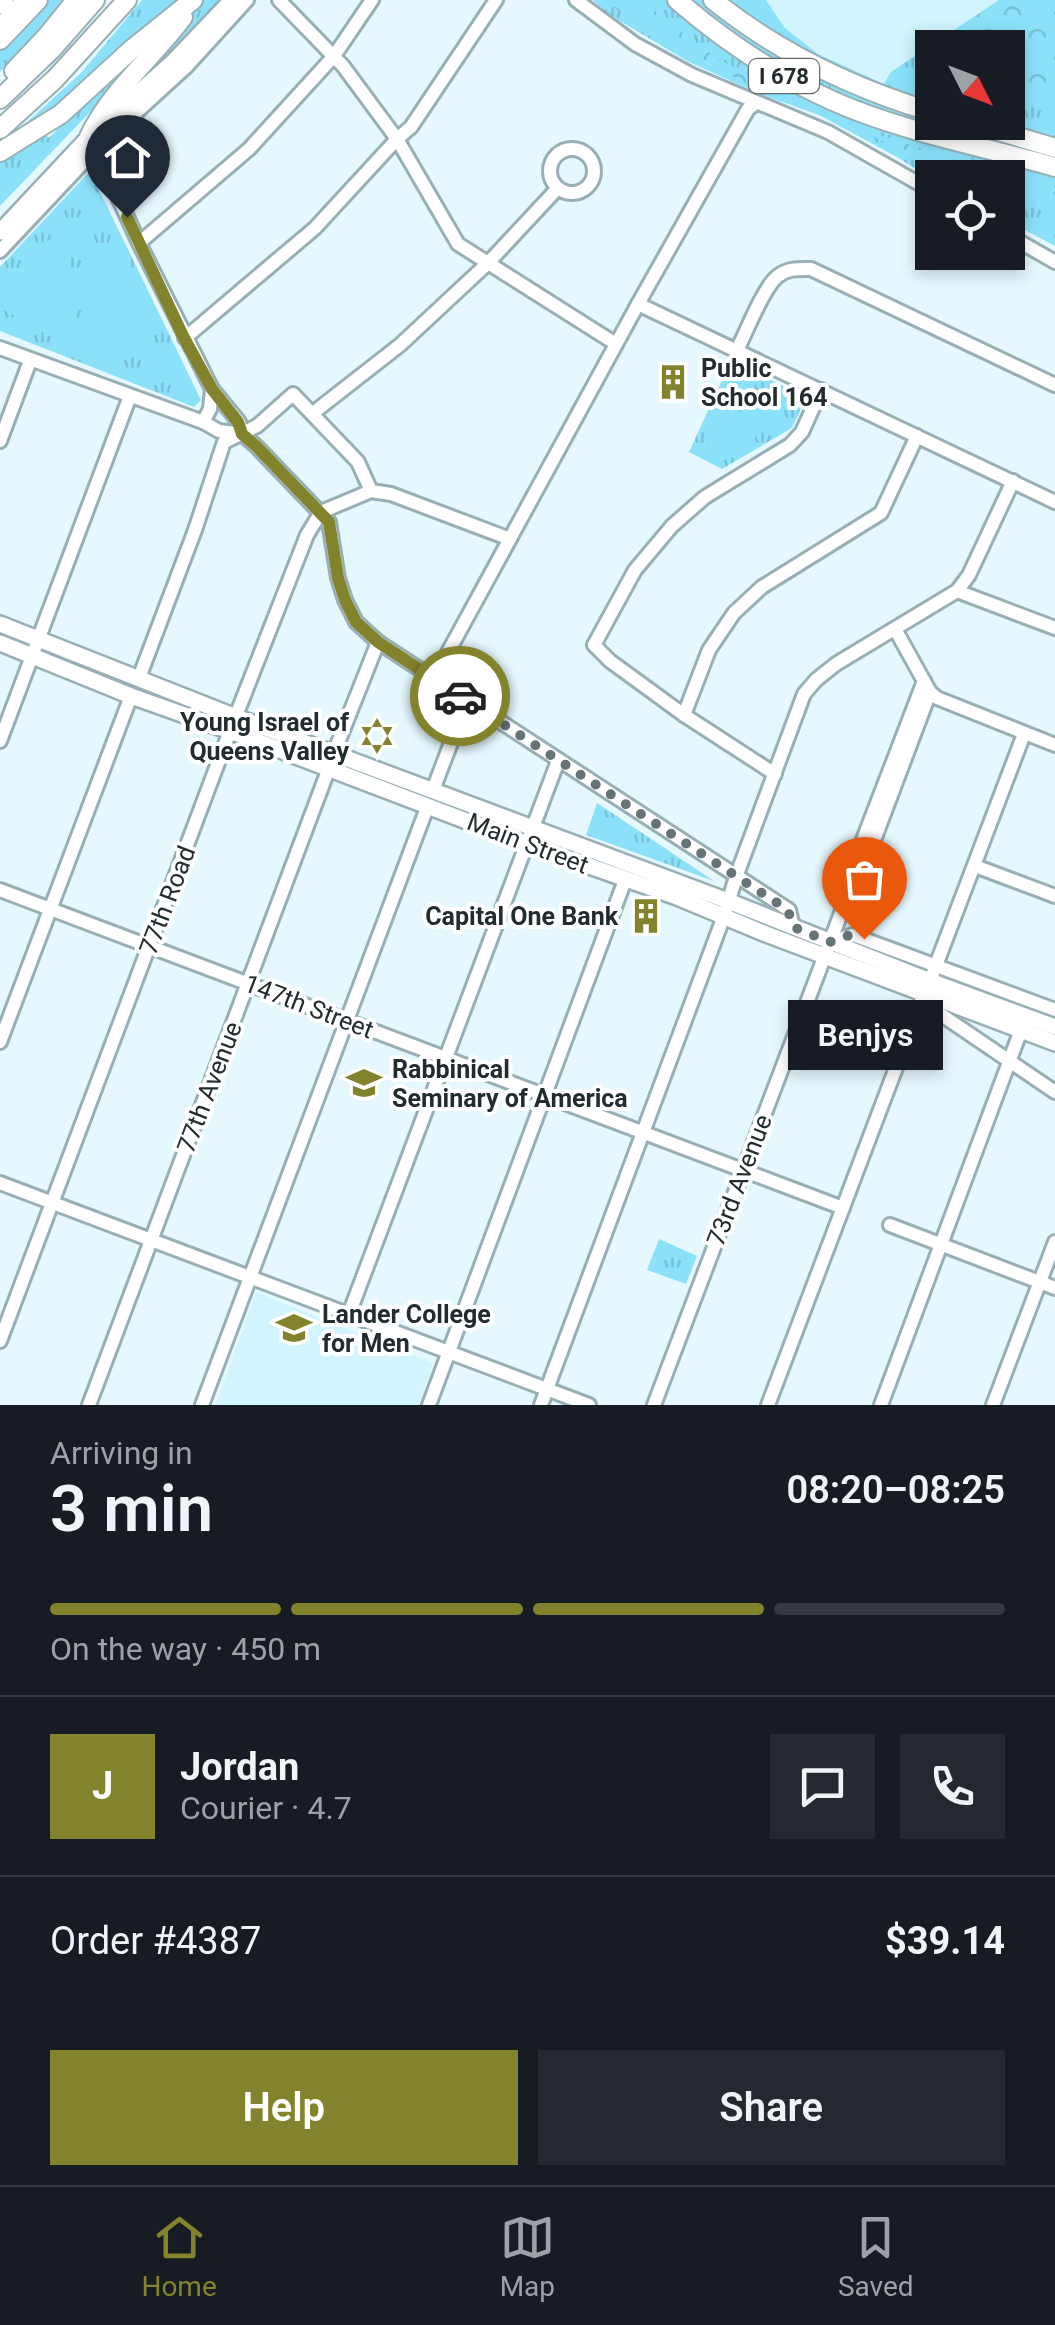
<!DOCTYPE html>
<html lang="en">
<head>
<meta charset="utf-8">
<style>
	:root { --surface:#171b24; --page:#242831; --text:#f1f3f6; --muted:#9ea1a6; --line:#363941; --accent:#84832d }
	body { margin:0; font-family:Roboto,sans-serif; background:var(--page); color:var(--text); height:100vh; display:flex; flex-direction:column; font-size:38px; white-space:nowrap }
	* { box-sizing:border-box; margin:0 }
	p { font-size:32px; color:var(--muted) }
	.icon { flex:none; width:55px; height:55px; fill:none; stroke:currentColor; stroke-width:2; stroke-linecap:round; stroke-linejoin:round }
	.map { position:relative; height:1405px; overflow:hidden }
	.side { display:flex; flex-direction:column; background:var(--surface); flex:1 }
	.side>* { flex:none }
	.needle { width:65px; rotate:132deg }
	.fabs { position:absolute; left:915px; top:30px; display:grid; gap:20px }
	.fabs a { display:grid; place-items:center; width:110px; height:110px; border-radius:0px; background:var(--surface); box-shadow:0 5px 15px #0003; font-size:50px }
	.pin { position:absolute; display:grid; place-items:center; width:85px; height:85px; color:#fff; margin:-102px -42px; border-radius:50% 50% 50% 0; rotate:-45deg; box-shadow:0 0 10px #0007 }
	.pin .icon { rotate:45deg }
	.courier { position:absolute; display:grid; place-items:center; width:100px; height:100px; margin:-50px; border:8px solid #84832d; border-radius:50%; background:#fff; color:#222; box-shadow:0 2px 12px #0007 }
	.bubble { position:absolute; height:70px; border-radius:0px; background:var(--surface); box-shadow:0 5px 15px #0003; font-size:32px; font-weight:600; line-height:70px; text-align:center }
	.summary em { font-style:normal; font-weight:600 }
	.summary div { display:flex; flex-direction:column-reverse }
	.summary { display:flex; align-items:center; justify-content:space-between; height:170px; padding:0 50px }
	h1 { font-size:65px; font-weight:600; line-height:75px }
	.bar { display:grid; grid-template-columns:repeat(4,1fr); gap:15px 10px; align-content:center; height:120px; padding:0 50px }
	.bar i { height:12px; border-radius:8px; background:var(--line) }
	.bar .current { background:var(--accent) }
	.bar p { grid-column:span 4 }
	.line { display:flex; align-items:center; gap:25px; padding:0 50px; border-top:2px solid var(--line) }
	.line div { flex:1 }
	.round { display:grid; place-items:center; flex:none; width:105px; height:105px; border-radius:0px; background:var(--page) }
	.button { display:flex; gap:20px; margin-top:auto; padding:20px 50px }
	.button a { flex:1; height:115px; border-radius:0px; background:var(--accent); color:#fff; font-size:40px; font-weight:600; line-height:115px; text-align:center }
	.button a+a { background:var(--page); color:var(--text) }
	.tab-bar { display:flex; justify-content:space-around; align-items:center; height:140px; border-top:2px solid var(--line); background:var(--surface); font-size:28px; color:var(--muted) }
	.tab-bar a { display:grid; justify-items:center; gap:5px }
	.tab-bar .current { color:var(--accent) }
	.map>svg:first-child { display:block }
	.built { fill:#d2f4fe }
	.grass { fill:url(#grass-tufts); fill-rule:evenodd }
	.forest { fill:url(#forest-crowns) }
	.pitch { fill:#8be1fa }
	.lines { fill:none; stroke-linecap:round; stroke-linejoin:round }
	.minor-casing { stroke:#98afb6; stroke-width:18 }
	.major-casing { stroke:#98afb6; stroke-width:20 }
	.highway-casing { stroke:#98afb6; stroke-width:22 }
	.minor { stroke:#fff; stroke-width:12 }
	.major { stroke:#fff; stroke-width:15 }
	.highway { stroke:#fff; stroke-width:18 }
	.done { stroke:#667377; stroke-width:10; stroke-dasharray:0 18 }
	.route { stroke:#84832d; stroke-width:12 }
	.labels { text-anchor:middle; stroke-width:8; stroke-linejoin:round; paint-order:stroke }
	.shield { fill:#fff; stroke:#646b6d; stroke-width:2.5 }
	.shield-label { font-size:22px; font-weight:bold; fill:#222b2e }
	.poi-label { font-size:25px; font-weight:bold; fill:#222b2e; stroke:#fff; text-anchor:start }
	.street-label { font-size:25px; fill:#222b2e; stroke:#fff }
</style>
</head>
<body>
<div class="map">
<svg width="1055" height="1405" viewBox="0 0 1055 1405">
	<defs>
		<pattern id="grass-tufts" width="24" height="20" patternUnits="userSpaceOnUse" patternTransform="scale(2.5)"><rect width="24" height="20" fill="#8be1fa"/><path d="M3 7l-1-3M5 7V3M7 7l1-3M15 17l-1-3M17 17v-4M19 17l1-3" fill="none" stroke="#78c1d7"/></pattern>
		<pattern id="forest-crowns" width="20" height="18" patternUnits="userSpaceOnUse" patternTransform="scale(2.5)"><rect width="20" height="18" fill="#8be1fa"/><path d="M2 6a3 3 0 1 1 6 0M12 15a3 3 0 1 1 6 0" fill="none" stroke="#78c1d7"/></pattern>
	</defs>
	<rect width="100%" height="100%" fill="#e5f8fe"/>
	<g class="built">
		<path d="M766,0H1000L891,72L885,84L818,54L785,28Z"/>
		<path d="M256,1292L433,1363L418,1405H216Z"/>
	</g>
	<g class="grass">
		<path d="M43,0H66L0,72V46Z"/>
		<path d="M142,0H188L113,88L0,206V159L45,133L49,138L77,108L71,100L13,135L81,73Z"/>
		<path d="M200,0H223L153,69L148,65L191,17Z"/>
		<path d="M593,0H766L785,28L818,54L884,84L891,72L999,0H1055V246L1008,221V178L932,179L897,157L819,115L760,94L689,62L608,14ZM932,48H1008V122H932Z"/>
		<path d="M90,171L201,400L194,407L0,331V267Z"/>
		<path d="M731,361L806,397L792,428L722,469L689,452Z"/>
		<path d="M597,803L714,881L586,835Z"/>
		<path d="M659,1239L697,1256L686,1284L647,1270Z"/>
	</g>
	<g class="forest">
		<path d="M605,0H641L706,51L751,78L784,93V98L767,93L654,39Z"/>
		<path d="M1015,0H1055V96C1035,94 1031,83 1008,86V48L942,47L983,23Z"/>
		<path d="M864,130L995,172L1029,180L1055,190V201L1047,192L1012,184L1008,185V178L947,177L924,168L894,146L864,133Z"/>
	</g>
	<g class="pitch">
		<path d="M48,240C68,256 86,286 76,312C72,322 64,332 59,341L0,308V301Z"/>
		<path d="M127,258L159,328L97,352L84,332L86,297L105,271Z"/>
		<path d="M721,403L766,423C748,451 733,454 703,440Z"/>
	</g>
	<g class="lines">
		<defs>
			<g id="minor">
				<path d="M279,0L343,66L397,139L458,244L616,344"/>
				<path d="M576,0L635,44L692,75L828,132L932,191"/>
				<path d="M96,149L139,243L212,389L239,422L242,434L256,446L329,522L338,578L345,600L356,622L378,642L789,910L793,927"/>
				<circle cx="572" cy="171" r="22"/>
				<path d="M1008,235L1055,262"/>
				<path d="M139,243L249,149L334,56L372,0"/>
				<path d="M0,251L96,149L187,66L247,0"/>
				<path d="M638,304L1055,502"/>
				<path d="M185,338L315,228L397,139L411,127L496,0"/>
				<path d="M0,348L203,422L219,431L242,434"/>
				<path d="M737,350C746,333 764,286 778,276C788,268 799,269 811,269L1055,385"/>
				<path d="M313,413L400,345L488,263L558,188"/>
				<path d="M203,422L210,409L212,389"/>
				<path d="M0,441L30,361"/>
				<path d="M371,491L391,494L510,539"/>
				<path d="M957,591L1055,628"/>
				<path d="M895,629L930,692L937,698L1055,745"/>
				<path d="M139,678L195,530L224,442L257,426L293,394L358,462L371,491"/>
				<path d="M434,678L638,304L748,109L756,103"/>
				<path d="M684,715L709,650L734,613L762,587L881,513L917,436"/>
				<path d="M0,741L130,396"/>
				<path d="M334,753L378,642"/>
				<path d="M775,774L684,715L610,661L594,645L635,570L672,526L705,497L790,445L802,432L821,390"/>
				<path d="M433,790L467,701"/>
				<path d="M975,866L1055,896"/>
				<path d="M0,890L843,1208"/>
				<path d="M846,900L856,888L930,692"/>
				<path d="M829,942L853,935L1055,1010"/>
				<path d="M930,981L1024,734"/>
				<path d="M921,1001L1055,1092"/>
				<path d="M0,1042L131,696"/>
				<path d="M0,1183L589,1405"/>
				<path d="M890,1225L1055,1288"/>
				<path d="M349,1314L558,761"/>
				<path d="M0,1341L230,731L307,535L321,512L371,491"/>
				<path d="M89,1405L329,768"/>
				<path d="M202,1405L428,805"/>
				<path d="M429,1405L625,880"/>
				<path d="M541,1405L724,916L736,877L804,694L816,680L836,664L957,591L969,575L1013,481"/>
				<path d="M654,1405L846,900V884L924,681"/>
				<path d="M768,1405L924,994"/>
				<path d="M881,1405L1021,1030"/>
				<path d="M993,1405L1055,1242"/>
			</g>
			<g id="major">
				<path d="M0,6L5,0"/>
				<path d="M0,26L24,0"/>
				<path d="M0,232L89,137L174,61L232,0"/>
				<path d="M0,624L236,717L728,901L930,981L1055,1027"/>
				<path d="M0,643L131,696L230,731L527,844L677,897L766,934L1055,1043"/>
			</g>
			<g id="highway">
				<path d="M677,0C724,41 775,75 833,101C903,132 981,146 1055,167"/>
				<path d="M713,0C779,53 852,88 932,112"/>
				<path d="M0,40L38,0"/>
				<path d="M14,71L47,36L76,0"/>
				<path d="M0,99L52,49L95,0"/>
				<path d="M968,122L1055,148"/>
				<path d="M0,129L55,79L127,0"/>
				<path d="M89,137C111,90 153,58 183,17"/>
				<path d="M0,152L61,114L132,49L193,0"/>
			</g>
		</defs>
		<use href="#minor" class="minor-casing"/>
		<use href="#major" class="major-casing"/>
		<use href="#highway" class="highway-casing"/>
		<use href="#minor" class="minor"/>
		<use href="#major" class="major"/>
		<use href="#highway" class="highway"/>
	</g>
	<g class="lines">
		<path class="done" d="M460,696L788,910L793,927L830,942L853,934L864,939"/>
		<path class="route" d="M127,217L184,338L212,389L238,422L242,434L256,446L329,522L338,578L345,600L356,622L378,642L460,696"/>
	</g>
	<defs>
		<symbol id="building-bare" viewBox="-9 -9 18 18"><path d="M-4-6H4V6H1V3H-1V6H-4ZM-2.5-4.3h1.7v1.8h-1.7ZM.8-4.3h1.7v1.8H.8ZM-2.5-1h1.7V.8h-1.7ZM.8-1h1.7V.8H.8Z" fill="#84832d" stroke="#fff" stroke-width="2.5" paint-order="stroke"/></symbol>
		<symbol id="synagogue-bare" viewBox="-9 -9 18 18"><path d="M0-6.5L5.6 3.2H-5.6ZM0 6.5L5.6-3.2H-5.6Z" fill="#84832d" stroke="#fff" stroke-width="2.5" paint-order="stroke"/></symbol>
		<symbol id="university-bare" viewBox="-9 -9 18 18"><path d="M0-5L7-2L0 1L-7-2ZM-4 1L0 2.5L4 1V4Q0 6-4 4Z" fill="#84832d" stroke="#fff" stroke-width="2.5" paint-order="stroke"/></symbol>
	</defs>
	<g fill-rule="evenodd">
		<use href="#building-bare" x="648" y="357" width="50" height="50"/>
		<use href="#synagogue-bare" x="352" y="711" width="50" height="50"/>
		<use href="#building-bare" x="621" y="891" width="50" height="50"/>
		<use href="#university-bare" x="339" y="1058" width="50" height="50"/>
		<use href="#university-bare" x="269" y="1303" width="50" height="50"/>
	</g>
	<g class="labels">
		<rect class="shield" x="749" y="59" width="70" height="34" rx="8"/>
		<g class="shield-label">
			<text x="784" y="84">I 678</text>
		</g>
		<g class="poi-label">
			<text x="701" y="377">Public<tspan x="701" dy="29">School 164</tspan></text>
			<text x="349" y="731" text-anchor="end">Young Israel of<tspan x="349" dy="29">Queens Valley</tspan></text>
			<text x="618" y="925" text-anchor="end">Capital One Bank</text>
			<text x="392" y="1078">Rabbinical<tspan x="392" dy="29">Seminary of America</tspan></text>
			<text x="322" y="1323">Lander College<tspan x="322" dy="29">for Men</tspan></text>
		</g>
		<g class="street-label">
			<text transform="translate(528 843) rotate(21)" y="9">Main Street</text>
			<text transform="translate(167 900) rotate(-69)" y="9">77th Road</text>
			<text transform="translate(309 1006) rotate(21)" y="9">147th Street</text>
			<text transform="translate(209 1087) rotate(-69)" y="9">77th Avenue</text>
			<text transform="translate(739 1180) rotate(-69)" y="9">73rd Avenue</text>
		</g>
	</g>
</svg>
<div class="fabs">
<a><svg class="needle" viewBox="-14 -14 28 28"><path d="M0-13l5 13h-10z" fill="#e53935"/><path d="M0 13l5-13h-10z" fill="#9ea1a6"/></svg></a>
<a><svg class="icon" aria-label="locate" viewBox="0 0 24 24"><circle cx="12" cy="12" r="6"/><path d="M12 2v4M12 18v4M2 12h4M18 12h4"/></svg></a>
</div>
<div class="pin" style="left:864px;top:939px;background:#ea580c"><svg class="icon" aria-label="bag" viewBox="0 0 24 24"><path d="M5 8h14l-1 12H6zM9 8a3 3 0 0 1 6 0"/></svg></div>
<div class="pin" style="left:127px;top:217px;background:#1f2937"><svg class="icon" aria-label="home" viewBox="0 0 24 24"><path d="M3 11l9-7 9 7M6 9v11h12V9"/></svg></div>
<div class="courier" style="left:460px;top:696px"><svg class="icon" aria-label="car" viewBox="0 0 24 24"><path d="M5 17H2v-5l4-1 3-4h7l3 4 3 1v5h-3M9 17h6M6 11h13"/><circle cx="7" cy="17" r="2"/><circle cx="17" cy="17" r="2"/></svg></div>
<div class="bubble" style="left:788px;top:1000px;width:155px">Benjys</div>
</div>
<section class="side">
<div class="summary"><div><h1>3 min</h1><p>Arriving in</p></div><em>08:20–08:25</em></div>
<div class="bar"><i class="current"></i><i class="current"></i><i class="current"></i><i></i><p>On the way · 450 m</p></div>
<div class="line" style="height:180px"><b class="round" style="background:var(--accent);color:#fff">J</b><div><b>Jordan</b><p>Courier · 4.7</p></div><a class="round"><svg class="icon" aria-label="chat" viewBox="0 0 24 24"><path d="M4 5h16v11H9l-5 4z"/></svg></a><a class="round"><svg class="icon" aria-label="phone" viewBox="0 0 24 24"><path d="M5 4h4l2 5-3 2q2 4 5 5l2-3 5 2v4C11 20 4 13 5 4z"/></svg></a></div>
<div class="line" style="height:130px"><div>Order #4387</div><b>$39.14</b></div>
<div class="button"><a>Help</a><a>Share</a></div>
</section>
<nav class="tab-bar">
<a class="current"><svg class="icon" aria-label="home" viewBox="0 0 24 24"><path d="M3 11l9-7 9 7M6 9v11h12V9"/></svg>Home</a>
<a><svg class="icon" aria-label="map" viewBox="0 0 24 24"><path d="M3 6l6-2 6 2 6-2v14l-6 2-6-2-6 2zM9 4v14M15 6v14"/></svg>Map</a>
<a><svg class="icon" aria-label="saved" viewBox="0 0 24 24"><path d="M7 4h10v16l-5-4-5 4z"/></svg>Saved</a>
</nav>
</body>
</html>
